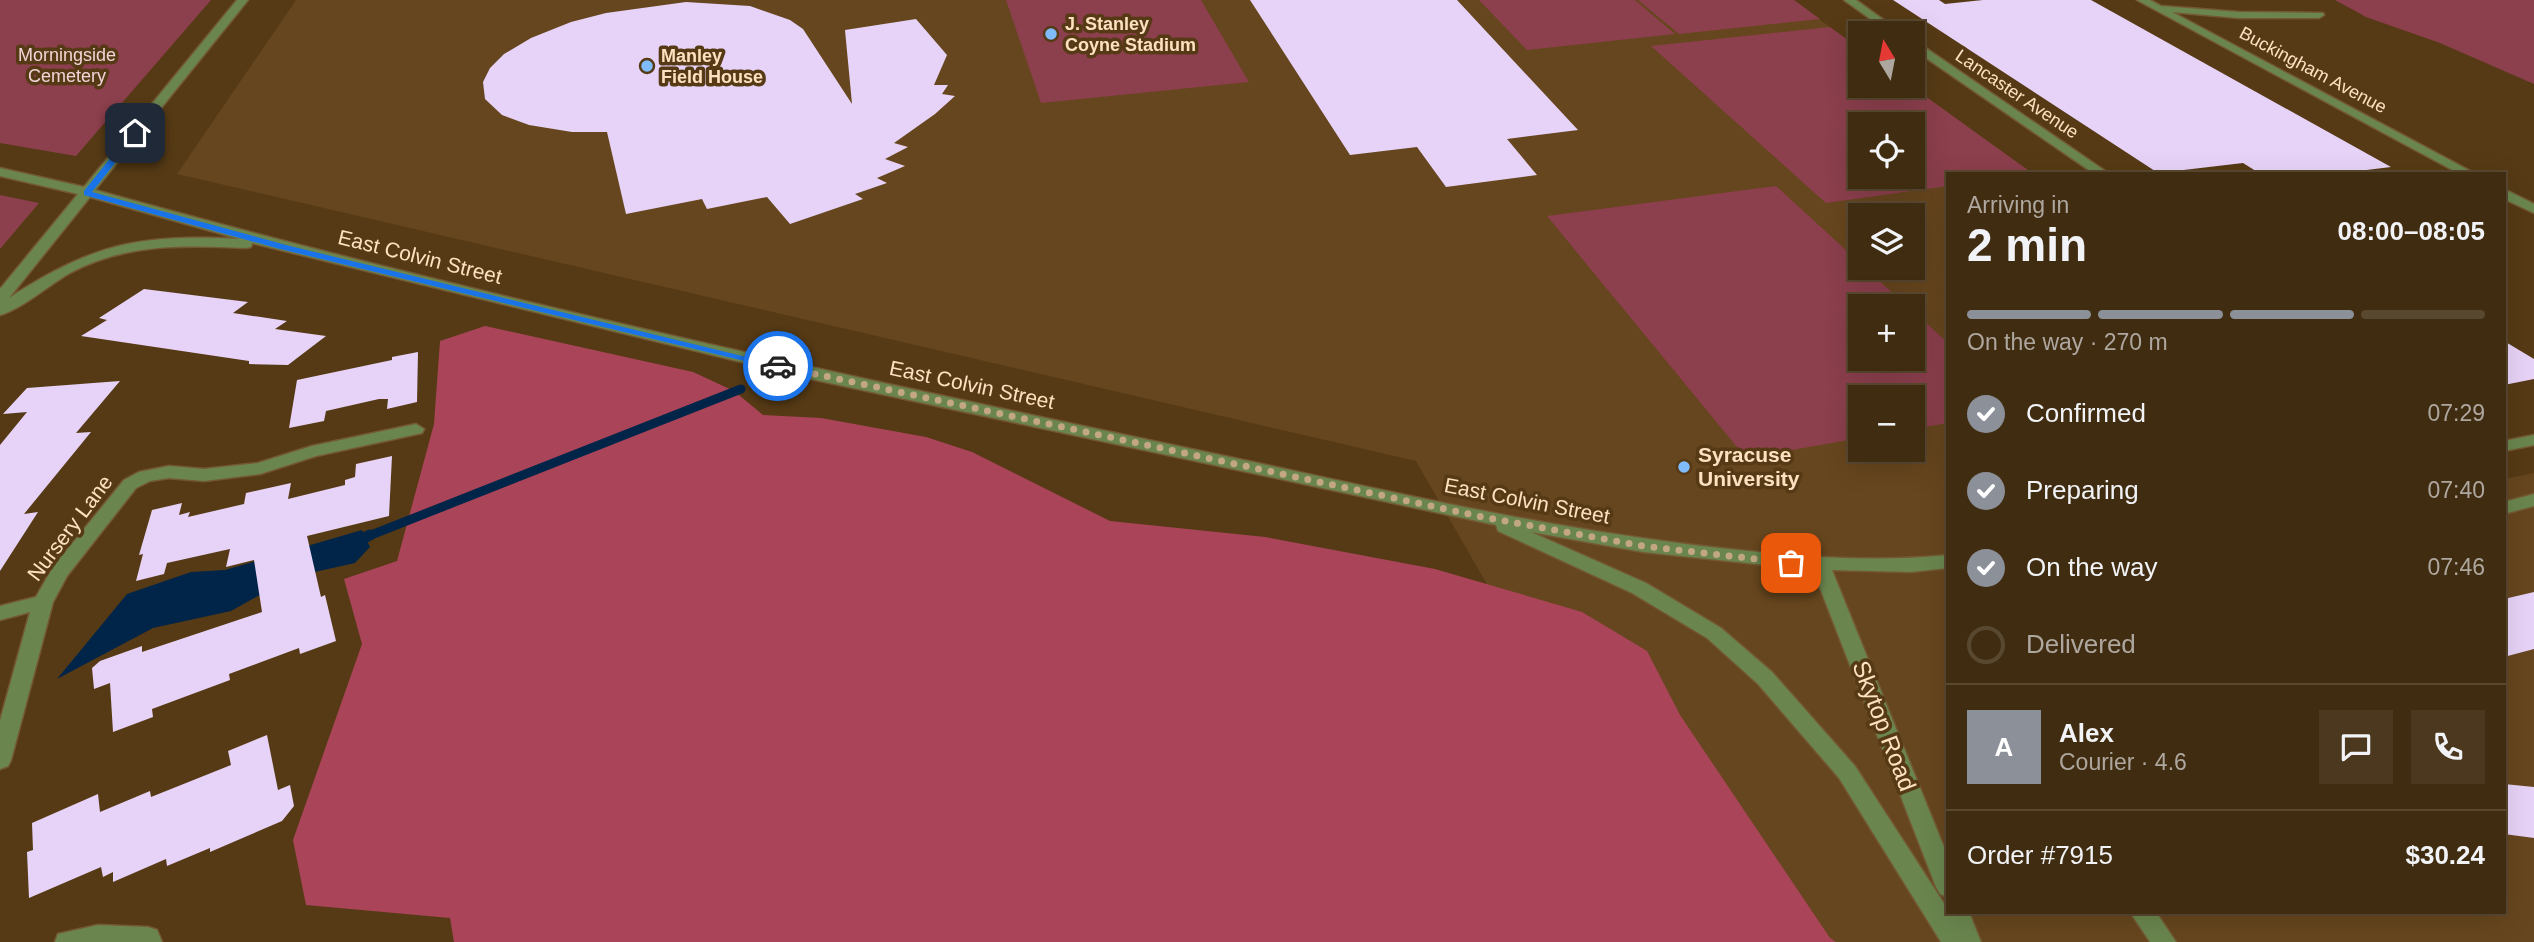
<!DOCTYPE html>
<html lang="en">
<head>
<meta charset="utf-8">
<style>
	:root { --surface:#402c10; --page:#4b381e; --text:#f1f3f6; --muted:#aea79f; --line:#594830; --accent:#8c9099 }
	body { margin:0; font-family:Helvetica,sans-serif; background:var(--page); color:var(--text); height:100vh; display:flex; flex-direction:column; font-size:26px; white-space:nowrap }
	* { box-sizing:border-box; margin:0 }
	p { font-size:23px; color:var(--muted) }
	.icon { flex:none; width:38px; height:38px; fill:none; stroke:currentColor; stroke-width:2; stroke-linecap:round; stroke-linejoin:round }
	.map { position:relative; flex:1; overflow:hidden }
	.side { position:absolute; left:1946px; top:172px; width:560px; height:742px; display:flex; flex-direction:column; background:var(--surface); border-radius:0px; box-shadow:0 7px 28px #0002,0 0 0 2px var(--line) }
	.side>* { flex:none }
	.needle { width:46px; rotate:350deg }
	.tools { position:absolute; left:1848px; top:21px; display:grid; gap:14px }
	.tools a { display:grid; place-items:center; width:77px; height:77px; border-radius:0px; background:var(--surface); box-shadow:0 7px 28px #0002,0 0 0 2px var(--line); font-size:35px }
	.pin { position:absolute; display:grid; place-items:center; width:60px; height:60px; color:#fff; margin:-30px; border-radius:14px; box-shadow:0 4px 10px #0006 }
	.courier { position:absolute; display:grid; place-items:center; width:70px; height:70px; margin:-35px; border:5px solid #1a73e8; border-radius:50%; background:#fff; color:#222; box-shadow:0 2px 9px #0007 }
	.headline em { font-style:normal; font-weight:700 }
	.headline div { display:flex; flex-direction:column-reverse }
	.headline { display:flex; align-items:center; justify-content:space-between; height:119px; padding:0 21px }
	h1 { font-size:46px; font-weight:700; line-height:52px }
	.bar { display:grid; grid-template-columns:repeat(4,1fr); gap:10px 7px; align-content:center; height:84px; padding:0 21px }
	.bar i { height:9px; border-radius:5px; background:var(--line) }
	.bar .active { background:var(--accent) }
	.bar p { grid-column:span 4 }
	.line { display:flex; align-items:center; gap:18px; padding:0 21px; border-top:2px solid var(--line) }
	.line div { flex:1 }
	.round { display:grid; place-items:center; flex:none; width:74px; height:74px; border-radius:0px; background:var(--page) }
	ol { padding:0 21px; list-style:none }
	li { display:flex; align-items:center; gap:21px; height:77px }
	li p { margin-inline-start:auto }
	li .icon { padding:7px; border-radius:50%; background:var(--accent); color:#fff; stroke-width:4 }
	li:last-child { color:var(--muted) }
	li i { width:38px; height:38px; border:4px solid var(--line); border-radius:50% }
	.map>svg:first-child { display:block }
	.built { fill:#66461e; fill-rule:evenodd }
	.green { fill:#8c3f4d; fill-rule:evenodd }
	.forest { fill:#aa4559 }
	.water { fill:#002549 }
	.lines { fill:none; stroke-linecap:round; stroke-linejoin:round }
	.stream-far1 { stroke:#002549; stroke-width:9 }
	.stream { stroke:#002549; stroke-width:11 }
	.building { fill:#e7d3f7 }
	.minor-casing { stroke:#745834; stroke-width:3 }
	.minor { fill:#6a864e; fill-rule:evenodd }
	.route { fill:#1a73e8 }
	.done { stroke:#c3a784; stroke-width:7; stroke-dasharray:0 12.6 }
	.poi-dot { fill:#81bcfa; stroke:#563a15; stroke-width:2.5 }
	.labels { text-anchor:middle; stroke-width:7; stroke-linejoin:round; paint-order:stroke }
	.far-poi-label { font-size:18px; font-weight:bold; fill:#fee1c0; stroke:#563a15; text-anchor:start }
	.far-park-label { font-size:18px; fill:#f1d4d7; stroke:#563a15 }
	.far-street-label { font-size:18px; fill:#fee1c0; stroke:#563a15 }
	.street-label { font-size:21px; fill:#fee1c0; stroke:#563a15 }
	.poi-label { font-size:21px; font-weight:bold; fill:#fee1c0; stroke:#563a15; text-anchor:start }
	.near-street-label { font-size:24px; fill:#fee1c0; stroke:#563a15 }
</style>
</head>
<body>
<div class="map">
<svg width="2534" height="942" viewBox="0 0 2534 942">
	<rect width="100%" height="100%" fill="#563a15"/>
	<path class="built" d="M296,0H1793L1860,49V86H1911L2032,173H1948V912H2504V479L2534,473V942H1693L1416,461L177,174ZM1860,124H1913V177H1860ZM1860,215H1913V268H1860ZM1860,306H1913V359H1860ZM1860,397H1913V450H1860Z"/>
	<g class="green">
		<path d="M0,0H211L76,156L0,143Z"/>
		<path d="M1006,0H1201L1249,82L1041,103Z"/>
		<path d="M1479,0H1635L1675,34L1527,50Z"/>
		<path d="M1638,0H1794L1820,19L1679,34Z"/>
		<path d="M2335,0H2534V84L2440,43L2366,17Z"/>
		<path d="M1830,27L1860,49V86H1911L2032,173H1948V186L1826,203L1651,46ZM1913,124V177H1860V124Z"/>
		<path d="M1776,186L1860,263V268H1865L1907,306H1860V359H1913V311L1948,343V423L1913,429V397H1860V438L1746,458L1547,216Z"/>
		<path d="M0,195L39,203L0,249Z"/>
	</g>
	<path class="forest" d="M485,326L693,372L734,391L763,415L821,418L926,437L972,452L1110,521L1265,537L1435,569L1582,612L1647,651L1680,715L1830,938L1836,942H454L450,918L306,905L293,840L362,644L344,579L397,561L434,424L440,341Z"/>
	<path class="water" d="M362,530L370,547L355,563L292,577L231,611L153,628L57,679L127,594L191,572L225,570Z"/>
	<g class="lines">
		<path class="stream-far1" d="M366,537L741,389"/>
		<path class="stream" d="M366,537L370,535"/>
	</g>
	<g class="building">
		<path d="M1250,0H1457L1578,130L1507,139L1537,175L1446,187L1417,147L1350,155Z"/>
		<path d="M1893,0H1939L1945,4L1983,0H2091L2391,167L2342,173H2259L2243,163L2158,173Z"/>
		<path d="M686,2L750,6L790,20L803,29L852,104L845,30L916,19L947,55L934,85H948L942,94L955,96L935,114L894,143L908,147L885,159L905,166L877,178L887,183L855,194L863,199L790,224L767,197L707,209L702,199L626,214L607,132H572L529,125L502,115L485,99L483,82L490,68L504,54L531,38L571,22L606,13Z"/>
		<path d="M144,289L248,302L233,313L287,321L275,329L326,336L288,365L249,364V361L81,336L107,320L99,318Z"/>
		<path d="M2504,341L2534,359V379L2504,385Z"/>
		<path d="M418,352L417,402L387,409L388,399H379L326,411L324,421L289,428L297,380L392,360V357Z"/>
		<path d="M120,381L76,433L91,432L24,514L38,512L0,571V445L27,412L3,414L27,388Z"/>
		<path d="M392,456L389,516L307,536L321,597L325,595L336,641L300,654L299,648L229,674L230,680L152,709L153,717L113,732L110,683L94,689L92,668L100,661L142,646V652L262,612L254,560L226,567L230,549L167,563L164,574L136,581L143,554L139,555L152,510L182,503L179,515L190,512L188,517L244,504L246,493L291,483L288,499L345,485V480L355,477L356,464Z"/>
		<path d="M2534,592V649L2504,657V599Z"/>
		<path d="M267,735L278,790L290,785L294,806L282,821L210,852V848L167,866L166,859L113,882V872L103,877L101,867L29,898L27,852L33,850L32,823L98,794L100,812L150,791L151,797L231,765L228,751Z"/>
		<path d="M2504,784L2534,787V838L2504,834Z"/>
	</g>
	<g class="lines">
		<defs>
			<g id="minor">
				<path d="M237,0H248L95,190C471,295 852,378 1234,458C1392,492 1550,529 1711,547C1789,556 1869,563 1948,555V568L1911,572L1832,570L1948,857V897L1940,894L1936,887L1813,570L1643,552L1531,532L1646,583L1721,628L1772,672L1855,766L1947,908L1948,906V912H1969L1981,942H1941L1839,778L1758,684L1707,638L1632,593L1498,531L1496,525L811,379L252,243L251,247L246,248C185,245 126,243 70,273C50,284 22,309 0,315V289L78,194L0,176V168L84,187ZM90,197L240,239C140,234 94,243 9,298Z"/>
				<path d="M1844,0H1856L1902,33H1890Z"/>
				<path d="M2137,0H2150L2161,6L2239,12L2323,13L2324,15L2319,18H2239L2172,12L2474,173H2458Z"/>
				<path d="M1913,41L1917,42L2108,173H2093L1913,49Z"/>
				<path d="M2504,189L2534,204V213L2504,199Z"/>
				<path d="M416,424L424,429L422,433L316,456L260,474L204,481L169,478L150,481L136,488L67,576L53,602L11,760L8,766L0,769V721L30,612L0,620V606L36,597L53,567L124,480L139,472L169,466L204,469L258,463L312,446Z"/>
				<path d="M2534,435V445L2504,451V441Z"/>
				<path d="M2534,494V506L2504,514V502Z"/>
				<path d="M2130,912H2156L2176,942H2150Z"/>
				<path d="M98,925L148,927L157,930L162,942H55L58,934Z"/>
			</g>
		</defs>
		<use href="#minor" class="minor-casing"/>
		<use href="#minor" class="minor"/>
	</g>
	<path class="route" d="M132,131L139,133L92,192L286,245L783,366L778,369L280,249L84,195V191Z"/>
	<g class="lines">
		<path class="done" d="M778,366L1478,516L1643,546L1791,563"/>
	</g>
	<g class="poi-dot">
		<circle cx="1051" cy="34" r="7"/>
		<circle cx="647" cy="66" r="7"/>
		<circle cx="1684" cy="467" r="7"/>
	</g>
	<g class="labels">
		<g class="far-poi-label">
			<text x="1065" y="30">J. Stanley<tspan x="1065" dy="21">Coyne Stadium</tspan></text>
			<text x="661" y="62">Manley<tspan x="661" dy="21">Field House</tspan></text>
		</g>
		<g class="far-park-label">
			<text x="67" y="61">Morningside<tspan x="67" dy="21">Cemetery</tspan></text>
		</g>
		<g class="far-street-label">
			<text transform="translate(2313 70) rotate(28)" y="6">Buckingham Avenue</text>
			<text transform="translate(2017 94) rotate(34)" y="6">Lancaster Avenue</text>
		</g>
		<g class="street-label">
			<text transform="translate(420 257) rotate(14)" y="7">East Colvin Street</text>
			<text transform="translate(972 385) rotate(12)" y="7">East Colvin Street</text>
			<text transform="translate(1527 501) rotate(11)" y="7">East Colvin Street</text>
			<text transform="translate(70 528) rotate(-53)" y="7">Nursery Lane</text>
		</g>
		<g class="poi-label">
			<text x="1698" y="462">Syracuse<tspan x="1698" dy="24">University</tspan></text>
		</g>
		<g class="near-street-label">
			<text transform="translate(1884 726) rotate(69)" y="8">Skytop Road</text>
		</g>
	</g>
</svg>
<div class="tools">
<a><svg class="needle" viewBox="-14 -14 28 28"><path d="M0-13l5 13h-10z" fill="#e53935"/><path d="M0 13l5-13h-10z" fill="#aea79f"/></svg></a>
<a><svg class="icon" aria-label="locate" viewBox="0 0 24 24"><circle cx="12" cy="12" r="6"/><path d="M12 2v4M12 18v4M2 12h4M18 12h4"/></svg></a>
<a><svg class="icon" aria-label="layers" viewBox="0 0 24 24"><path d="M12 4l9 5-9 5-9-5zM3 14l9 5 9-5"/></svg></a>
<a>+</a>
<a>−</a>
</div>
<div class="pin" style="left:1791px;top:563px;background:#ea580c"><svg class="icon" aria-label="bag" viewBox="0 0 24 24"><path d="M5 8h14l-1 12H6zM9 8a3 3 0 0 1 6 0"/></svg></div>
<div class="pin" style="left:135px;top:133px;background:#1f2937"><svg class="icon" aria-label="home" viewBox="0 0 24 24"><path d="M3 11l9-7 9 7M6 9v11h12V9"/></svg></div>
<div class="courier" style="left:778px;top:366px"><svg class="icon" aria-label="car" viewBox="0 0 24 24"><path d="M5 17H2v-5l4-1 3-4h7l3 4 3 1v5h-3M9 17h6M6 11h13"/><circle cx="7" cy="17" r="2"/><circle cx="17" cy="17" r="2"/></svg></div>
<section class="side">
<div class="headline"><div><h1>2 min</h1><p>Arriving in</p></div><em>08:00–08:05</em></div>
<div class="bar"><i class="active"></i><i class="active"></i><i class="active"></i><i></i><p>On the way · 270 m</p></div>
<ol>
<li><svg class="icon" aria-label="check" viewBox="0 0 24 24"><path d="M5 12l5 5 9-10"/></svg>Confirmed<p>07:29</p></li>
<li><svg class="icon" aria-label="check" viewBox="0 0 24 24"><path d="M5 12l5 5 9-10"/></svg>Preparing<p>07:40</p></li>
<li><svg class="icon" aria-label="check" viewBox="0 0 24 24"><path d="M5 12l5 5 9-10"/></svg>On the way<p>07:46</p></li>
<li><i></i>Delivered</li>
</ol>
<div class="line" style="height:126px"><b class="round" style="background:var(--accent);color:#fff">A</b><div><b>Alex</b><p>Courier · 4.6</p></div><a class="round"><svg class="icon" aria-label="chat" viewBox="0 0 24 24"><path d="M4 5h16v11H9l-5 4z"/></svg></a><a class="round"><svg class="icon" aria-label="phone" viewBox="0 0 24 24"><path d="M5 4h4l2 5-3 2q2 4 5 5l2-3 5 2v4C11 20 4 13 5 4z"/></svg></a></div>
<div class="line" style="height:91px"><div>Order #7915</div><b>$30.24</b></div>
</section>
</div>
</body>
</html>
